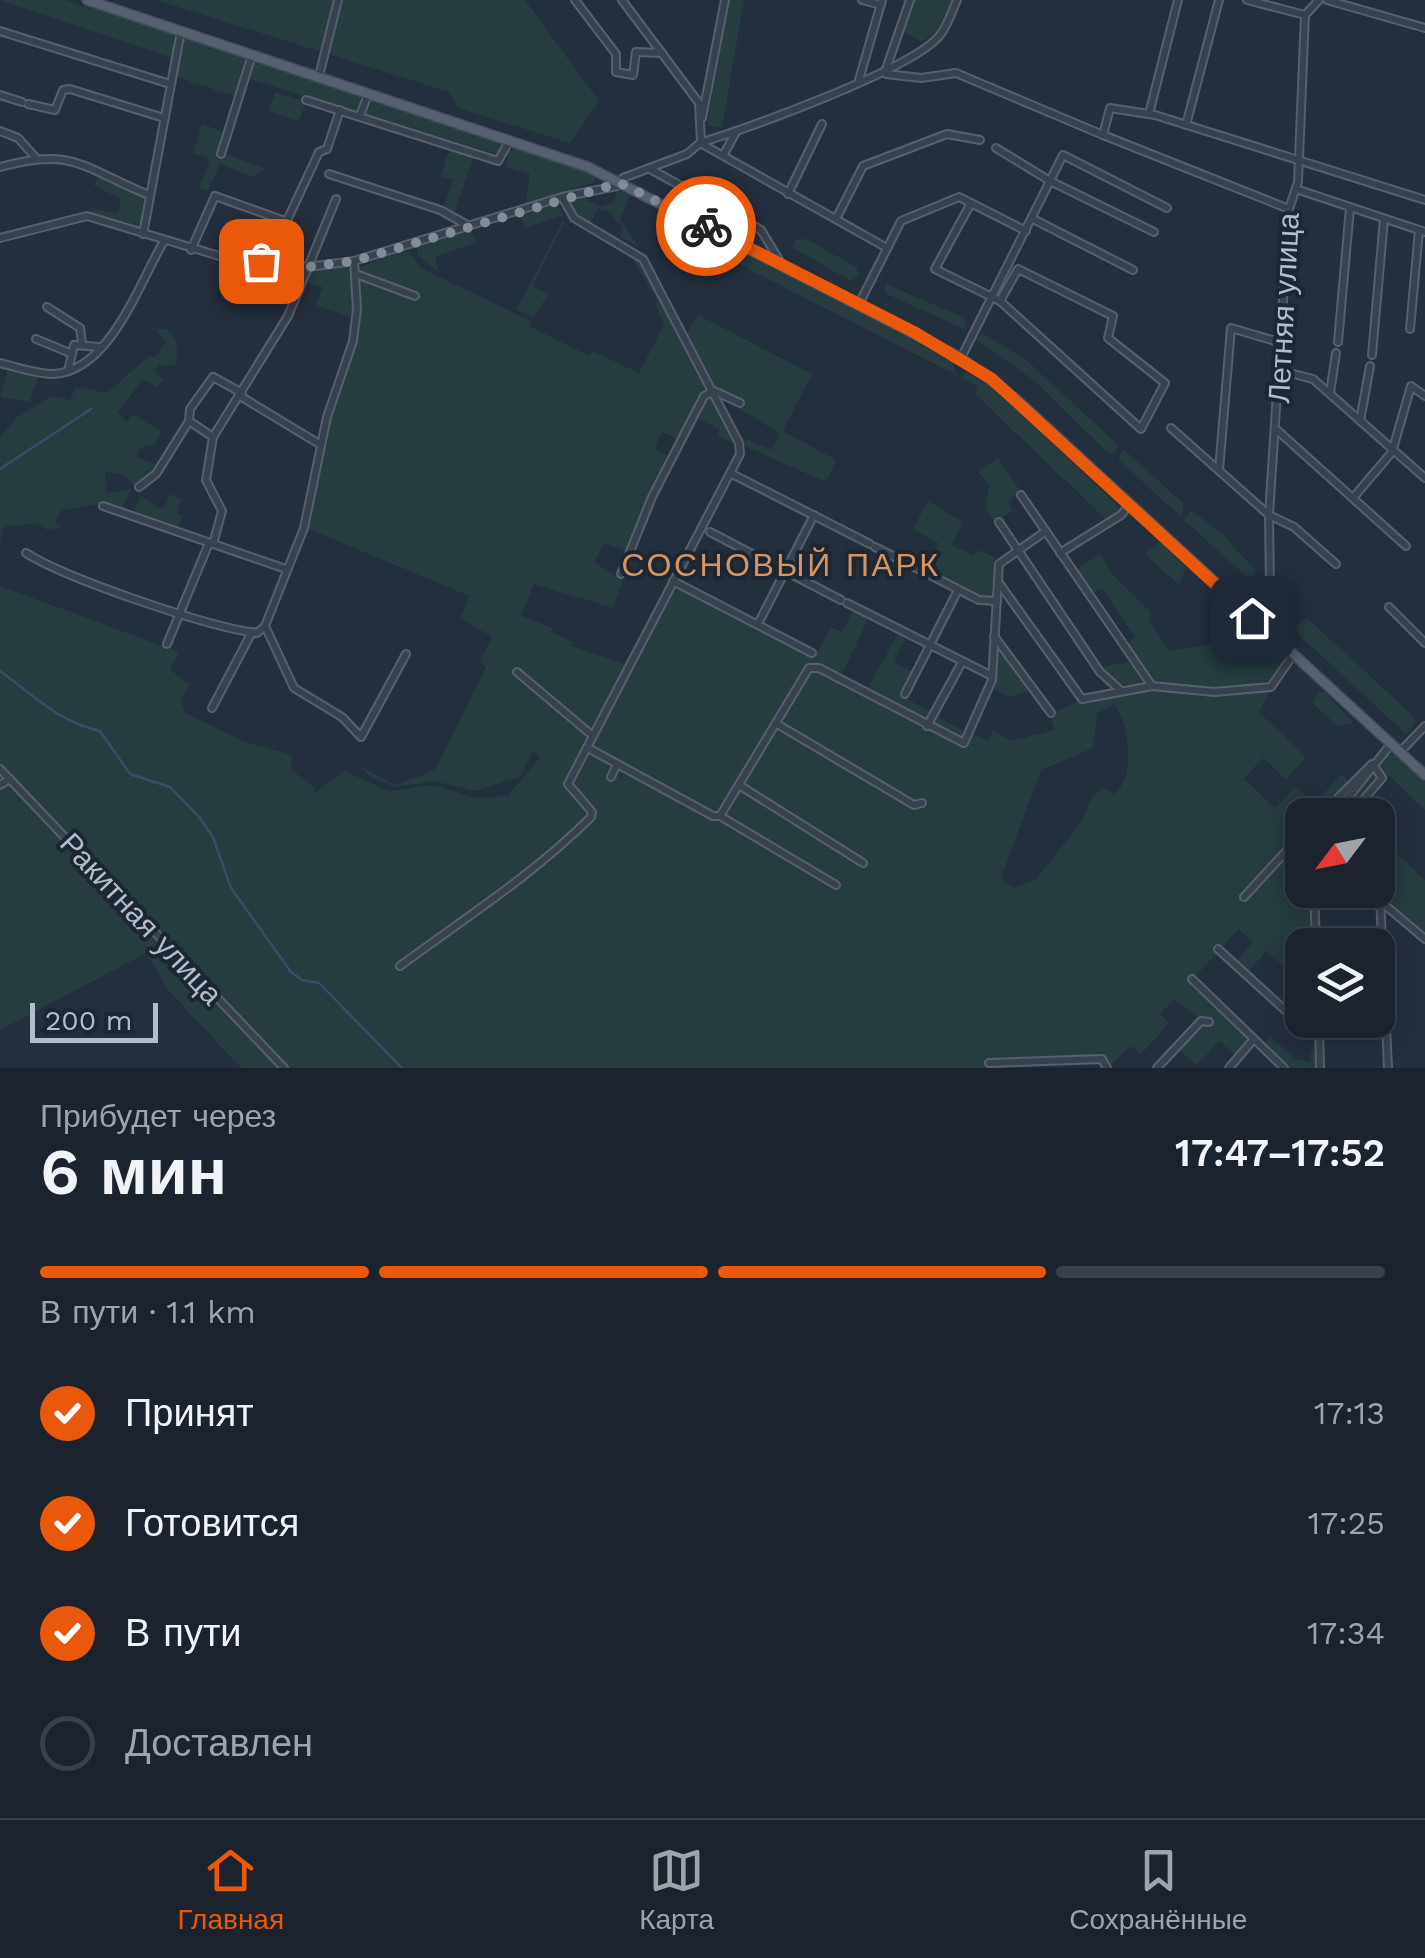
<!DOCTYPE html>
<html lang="ru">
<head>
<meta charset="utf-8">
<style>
	:root { --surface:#1b232e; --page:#282f3a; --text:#f1f3f6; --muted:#a0a4aa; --line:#39404a; --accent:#ea580c }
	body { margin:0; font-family:"Work Sans",sans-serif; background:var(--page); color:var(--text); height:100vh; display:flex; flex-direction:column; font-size:38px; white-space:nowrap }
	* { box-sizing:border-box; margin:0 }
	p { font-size:32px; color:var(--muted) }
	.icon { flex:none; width:55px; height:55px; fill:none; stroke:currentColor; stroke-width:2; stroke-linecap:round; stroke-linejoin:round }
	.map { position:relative; height:1068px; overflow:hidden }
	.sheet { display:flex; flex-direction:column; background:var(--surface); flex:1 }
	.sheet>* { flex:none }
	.needle { width:65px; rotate:238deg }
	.controls { position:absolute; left:1285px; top:798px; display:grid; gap:20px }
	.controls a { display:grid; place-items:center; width:110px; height:110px; border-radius:20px; background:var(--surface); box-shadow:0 5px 25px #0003,0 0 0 2px var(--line); font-size:50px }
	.scale { position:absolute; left:30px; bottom:25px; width:128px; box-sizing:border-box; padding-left:10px; border:5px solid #b4bcc9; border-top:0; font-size:28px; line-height:35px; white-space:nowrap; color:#b4bcc9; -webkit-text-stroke:8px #1d2633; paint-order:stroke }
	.pin { position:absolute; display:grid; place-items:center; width:85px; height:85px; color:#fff; margin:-42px; border-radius:20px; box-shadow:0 5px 15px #0006 }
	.courier { position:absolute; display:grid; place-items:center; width:100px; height:100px; margin:-50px; border:8px solid #ea580c; border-radius:50%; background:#fff; color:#222; box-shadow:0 2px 12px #0007 }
	.summary em { font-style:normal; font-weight:600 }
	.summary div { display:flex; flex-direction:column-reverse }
	.summary { display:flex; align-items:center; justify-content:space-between; height:170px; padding:0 40px }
	h1 { font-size:65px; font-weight:600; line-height:75px }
	.bar { display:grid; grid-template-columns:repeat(4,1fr); gap:15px 10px; align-content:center; height:120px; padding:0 40px }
	.bar i { height:12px; border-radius:8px; background:var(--line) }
	.bar .current { background:var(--accent) }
	.bar p { grid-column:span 4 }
	ol { padding:0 40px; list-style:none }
	li { display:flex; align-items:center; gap:30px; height:110px }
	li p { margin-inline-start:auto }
	li .icon { padding:10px; border-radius:50%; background:var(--accent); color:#fff; stroke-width:4 }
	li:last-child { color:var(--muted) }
	li i { width:55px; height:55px; border:5px solid var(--line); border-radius:50% }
	.menu { display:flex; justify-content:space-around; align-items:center; height:140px; border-top:2px solid var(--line); background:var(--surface); font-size:28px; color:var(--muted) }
	.menu a { display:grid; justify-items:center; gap:5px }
	.menu .current { color:var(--accent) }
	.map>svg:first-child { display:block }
	.green { fill:#263c3f; fill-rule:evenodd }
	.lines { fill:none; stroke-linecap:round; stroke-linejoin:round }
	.stream { stroke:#394c67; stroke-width:2.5 }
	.minor-casing { stroke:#565f6c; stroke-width:10 }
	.major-casing { stroke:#414a57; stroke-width:12 }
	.minor { stroke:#38414e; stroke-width:6 }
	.major { stroke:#56606e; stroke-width:9 }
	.done { stroke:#828b98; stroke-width:10; stroke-dasharray:0 18 }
	.route { stroke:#ea580c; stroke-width:12 }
	.labels { text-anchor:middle; stroke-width:8; stroke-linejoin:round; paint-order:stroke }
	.street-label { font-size:30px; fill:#b4bcc9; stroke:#1d2633 }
	.neighbourhood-label { font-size:32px; letter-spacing:2.5px; fill:#d59563; stroke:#1d2633 }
</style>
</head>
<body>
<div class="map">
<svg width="1425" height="1068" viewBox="0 0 1425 1068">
	<rect width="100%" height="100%" fill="#242f3e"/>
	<g class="green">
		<path d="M0,0H66L173,34V58Z"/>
		<path d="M156,0H525L599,101L570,143L458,108L449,92Z"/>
		<path d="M729,0H744L722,128L707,125Z"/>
		<path d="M898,0H952L936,32L922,42L897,28L906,3Z"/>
		<path d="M184,39L245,59L237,97L174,76Z"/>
		<path d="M256,61L361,95L358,113L250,79L246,74Z"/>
		<path d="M275,92L306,102L299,121L269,111Z"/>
		<path d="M372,99L499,141L504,148L501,155L365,116Z"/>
		<path d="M202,124L227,133L221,152L264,168L253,177L220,164L208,191L199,188L210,159L193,153Z"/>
		<path d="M450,147L474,156L454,214L443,209L453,180L441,176Z"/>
		<path d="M518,147L593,174L596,181L525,206L530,174L506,167L509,151Z"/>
		<path d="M100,175L145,199L139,229L91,214L93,209L118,213L121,199L94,185Z"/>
		<path d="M617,191L630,195L620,220L640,248L620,237L623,228L609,212L598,209L590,223L577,215L569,200L585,194L587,201L602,207L613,202Z"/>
		<path d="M553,203L561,209L564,224L532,286L549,294L533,317L516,310L563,221L561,216L525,228L520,215Z"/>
		<path d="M471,229L476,243L435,257L439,272L418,256V246Z"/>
		<path d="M716,237L953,362L956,375L707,248Z"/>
		<path d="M806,239L856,267L859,275L851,281L792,247L795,240Z"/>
		<path d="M402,250L410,253L421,268L531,321L529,326L589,356L592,351L639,373L664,325L655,303L658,301L629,253H634L647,268L736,443L717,437L719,429L696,418L682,441L662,432L655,448L674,460L634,554L604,543L594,562L623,580L613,608L534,584L521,616L553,628L551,632L573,642L572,646L627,665L586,748L632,773L591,749L670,592L678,587L814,658L831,627L842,632L854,609L869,617L841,676L867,690L899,632L906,637L894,662L915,674L902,696L965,732L975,722L971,731L987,741L993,731L1012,741L1054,730L1050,715C1118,675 1193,702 1266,687L1270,690L1259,712L1306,757L1286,779L1263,758L1244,779L1275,808L1295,787L1315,803L1341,774L1349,782L1379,752L1357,787L1332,815H1302V890H1312L1315,945L1287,947V970L1266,951L1247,973L1236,962L1253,942L1239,929L1194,978L1249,1034L1237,1056L1219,1041L1197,1065L1177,1048L1200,1019L1174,999L1160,1014L1169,1023L1141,1054L1130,1046L1109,1068L1103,1057L1005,1060L1003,1068H241L169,991L146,953L0,1030V586L179,652L170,670L189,684L181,702L185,713L243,741L292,755L291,770L315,787L313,794L344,771L389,791L434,785L476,798L508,796L540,757L533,751L520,777L475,791L434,781L397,787L372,778L361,767L396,785L435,770L486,667L480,662L492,637L461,618L469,596L307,528C317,490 320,451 330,413C345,358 361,327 358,268ZM1114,704C1130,723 1136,779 1114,794L1103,788L1092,797L1083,820L1036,879L1013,888L1001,878L1041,770L1093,748L1097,713Z"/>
		<path d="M225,262L301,270L303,272L296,295L221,269Z"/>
		<path d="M346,266L354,275V318L316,305L323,287L304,282L313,269Z"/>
		<path d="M886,284L965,318L966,330L885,293Z"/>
		<path d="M698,315L812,374L783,431L836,460L826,482L740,444L739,436L772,450L780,434L716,394L684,338Z"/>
		<path d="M155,329H166C179,338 178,351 175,365H159L155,371L163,380L157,387L143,379L118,412L126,422L134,414L161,432L155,445L141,447L137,457L159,466L135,486L123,474L105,472L107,493L131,489L120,511L104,503L61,510L55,523L61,527L47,530L37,523L4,527L0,544V438L16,418L51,396L70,400L76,387L107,393L150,355L154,358L166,342Z"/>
		<path d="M982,333L1026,360L1118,445L1117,450L1112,455L1105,450L1036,382L981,343L977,339Z"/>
		<path d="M8,368L39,375L29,402L0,397Z"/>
		<path d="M967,371L1011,404L1123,511L1108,521L975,394L978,387L961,378Z"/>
		<path d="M1124,450L1184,504L1181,517L1118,459Z"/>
		<path d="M998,458L1021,492L1008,502L1013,510L995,523L985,508L989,485L978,472Z"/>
		<path d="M170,494L181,499L177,514L183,516L176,530L132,516L141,496L158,508H164Z"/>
		<path d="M928,501L963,522L952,545L974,556L978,550L996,558L991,599L926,571L938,543L913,529Z"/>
		<path d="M1191,510L1223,535L1256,571L1255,584L1184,520Z"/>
		<path d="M1160,542L1186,567L1179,585L1145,554Z"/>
		<path d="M1100,554L1112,574L1152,613L1148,619L1169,651L1219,643L1227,632L1221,621L1226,602L1286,661C1282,667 1277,676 1272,681C1253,696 1176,688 1153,684L1124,646L1135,637L1102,588L1090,595L1075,571Z"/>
		<path d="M1307,618L1411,714L1416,722L1406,734L1299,635L1295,627Z"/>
		<path d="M994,640L1032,690L1007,697L993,688Z"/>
		<path d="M1131,662L1144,685H1117L1100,667Z"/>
		<path d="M1318,692H1325L1353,723L1338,726L1313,704Z"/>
		<path d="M1387,754L1396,755L1425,782V810L1389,775L1355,815L1347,809L1337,815Z"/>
		<path d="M1389,846L1425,880V935L1382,896V847Z"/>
		<path d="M1270,1037L1296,1059L1310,1062L1311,1050L1317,1047L1318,1068H1286L1264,1044Z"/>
	</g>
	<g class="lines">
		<g class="stream">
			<path d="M0,469L91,409"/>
			<path d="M0,671C33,695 59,722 100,731L130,774L170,787L199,817L213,837L231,888L291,972L302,980L319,983L402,1068"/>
		</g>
		<defs>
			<g id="minor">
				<path d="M575,0L616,54V72L633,75L636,52L662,53"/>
				<path d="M622,0L699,103L701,142"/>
				<path d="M862,0L881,5"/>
				<path d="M1247,0L1305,15"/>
				<path d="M1327,0L1425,28"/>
				<path d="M0,31L170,84"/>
				<path d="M885,72L910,0"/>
				<path d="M886,74L921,78L956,73L1103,135L1110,108L1155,115L1425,200"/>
				<path d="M319,76L338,0"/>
				<path d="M859,80L882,0"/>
				<path d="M0,95L22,102"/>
				<path d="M306,100L498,161L510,140"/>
				<path d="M28,104L55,110L63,90L70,89L164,118"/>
				<path d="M1149,114L1178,0"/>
				<path d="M360,116L368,94"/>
				<path d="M702,118L725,0"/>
				<path d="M1186,125L1219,0"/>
				<path d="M0,131L18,138L36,158"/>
				<path d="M1103,135L1289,209"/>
				<path d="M702,144L887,248"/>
				<path d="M996,148L1050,181L1154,232"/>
				<path d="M221,154L252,55"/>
				<path d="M724,154L736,132"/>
				<path d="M0,167C74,146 84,169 149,195"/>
				<path d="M650,169L761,230L782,265"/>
				<path d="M329,174L440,210L469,226"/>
				<path d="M1296,189L1425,232"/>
				<path d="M788,194L822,124"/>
				<path d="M971,203L935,269L1000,301"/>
				<path d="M836,219L863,166L947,134L980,140"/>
				<path d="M1033,219L1133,270"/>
				<path d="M143,234L181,31"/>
				<path d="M0,238L87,216L226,258L308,267L354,261L562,197L617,186L623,178L687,154L700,143C748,128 914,69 940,35C948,25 952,11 957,0"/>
				<path d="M191,250L215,196L285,221"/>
				<path d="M261,265L264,251L276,244L319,152L327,149L340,110"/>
				<path d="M1018,269L1113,316L1108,338L1165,383L1141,429L1000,301Z"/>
				<path d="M356,274L415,296"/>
				<path d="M859,304L901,221L959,197L1026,231"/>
				<path d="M47,307L80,328L82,343"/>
				<path d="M1410,329L1419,230"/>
				<path d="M36,339L70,353"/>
				<path d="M1338,342L1350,208"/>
				<path d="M1372,355L1384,219"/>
				<path d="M961,358L1063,155L1167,208"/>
				<path d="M0,363C17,367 36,374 53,374C110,372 140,281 164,241"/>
				<path d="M1278,370L1313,379L1425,478"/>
				<path d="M68,371L74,345L100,347"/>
				<path d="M1330,393L1336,353"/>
				<path d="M240,396L321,445"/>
				<path d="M189,421L213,437"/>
				<path d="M1360,421L1370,366"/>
				<path d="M1171,428L1269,515L1294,527L1336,564"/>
				<path d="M1278,431L1406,546"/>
				<path d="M1219,470L1231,328L1282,343"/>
				<path d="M732,474L870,544"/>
				<path d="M139,487L156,474L189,421L190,409L213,377L242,393"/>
				<path d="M1021,495L1152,686"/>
				<path d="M1353,498L1392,452L1411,386L1425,396"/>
				<path d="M103,506L286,569"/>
				<path d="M999,522L1100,672L1119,689"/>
				<path d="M710,532L841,600"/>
				<path d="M213,544L222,511L206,480L213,437L288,316L336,199"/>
				<path d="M875,547L979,600L997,601"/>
				<path d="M26,553C67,579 211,628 257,633L265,626"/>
				<path d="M1060,553L1121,515L1130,504"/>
				<path d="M621,574L652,497L704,396L714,391L740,403"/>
				<path d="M673,581L812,653"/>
				<path d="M999,583L1082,699L1152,686L1214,692L1271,687L1293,655"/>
				<path d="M847,603L990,675"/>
				<path d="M1389,607L1425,643"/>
				<path d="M1250,615L1270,588L1269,515L1289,209L1298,182L1305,15L1319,0"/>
				<path d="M758,624L814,515"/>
				<path d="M265,626L304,528L327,417L353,341L357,309L354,261"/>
				<path d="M265,626L294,688L342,717L361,737L406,654"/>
				<path d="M994,636L1051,713"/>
				<path d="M167,644L209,543"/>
				<path d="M517,672L593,736"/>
				<path d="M905,694L958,590"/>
				<path d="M212,708L252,632"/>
				<path d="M777,724L914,805L922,803"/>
				<path d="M927,726L961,664"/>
				<path d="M588,748L713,816H720L809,668H819L964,743L992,680L999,564L1046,531"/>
				<path d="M1400,752L1425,726"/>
				<path d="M0,769L284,1068"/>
				<path d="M611,777L617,764"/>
				<path d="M0,785L10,779"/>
				<path d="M739,785L863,863"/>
				<path d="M1321,815L1372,764"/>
				<path d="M1334,815L1391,744"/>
				<path d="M1360,815L1358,806L1382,778L1373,764"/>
				<path d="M720,816L836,885"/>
				<path d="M1378,855L1388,1068"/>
				<path d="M1314,890L1316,945"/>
				<path d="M1244,897L1302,834"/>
				<path d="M1380,901L1425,939"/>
				<path d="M1218,949L1309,1032L1320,1031"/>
				<path d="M400,966C465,918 533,875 591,817L592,812L568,784L740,454L739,443L643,259L574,218L562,197"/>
				<path d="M1192,979L1284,1068"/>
				<path d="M1319,1020L1320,1068"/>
				<path d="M989,1063L1102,1059L1107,1068"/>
				<path d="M1157,1068L1201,1021L1209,1022"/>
				<path d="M1229,1068L1253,1040"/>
			</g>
			<path id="major" d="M87,0L588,167L961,358L1017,400L1425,775"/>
		</defs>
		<use href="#minor" class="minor-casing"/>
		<use href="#major" class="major-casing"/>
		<use href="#minor" class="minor"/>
		<use href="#major" class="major"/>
	</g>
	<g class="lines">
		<path class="done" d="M261,261V265L308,267L354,261L620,183L706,226"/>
		<path class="route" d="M706,226L914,332L992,379L1252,618"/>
	</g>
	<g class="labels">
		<g class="street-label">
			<text transform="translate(1284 308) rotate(-87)" y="10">Летняя улица</text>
			<text transform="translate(141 919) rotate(47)" y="10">Ракитная улица</text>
		</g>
		<g class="neighbourhood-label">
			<text x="781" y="576">СОСНОВЫЙ ПАРК</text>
		</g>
	</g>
</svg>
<div class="controls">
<a><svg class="needle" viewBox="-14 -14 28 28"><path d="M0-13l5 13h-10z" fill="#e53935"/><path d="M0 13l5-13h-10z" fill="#a0a4aa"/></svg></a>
<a><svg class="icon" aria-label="layers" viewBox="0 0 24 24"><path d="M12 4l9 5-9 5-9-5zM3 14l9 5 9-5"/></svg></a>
</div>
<div class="scale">200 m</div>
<div class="pin" style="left:261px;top:261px;background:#ea580c"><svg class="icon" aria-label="bag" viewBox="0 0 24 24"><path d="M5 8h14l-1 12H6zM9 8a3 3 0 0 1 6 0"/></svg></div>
<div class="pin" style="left:1252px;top:618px;background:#1f2937"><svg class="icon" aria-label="home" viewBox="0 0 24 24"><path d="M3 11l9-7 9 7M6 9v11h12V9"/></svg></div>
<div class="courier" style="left:706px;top:226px"><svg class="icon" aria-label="bike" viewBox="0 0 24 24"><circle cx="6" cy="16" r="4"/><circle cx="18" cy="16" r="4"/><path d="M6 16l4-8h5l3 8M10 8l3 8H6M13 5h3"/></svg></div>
</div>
<section class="sheet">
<div class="summary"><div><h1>6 мин</h1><p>Прибудет через</p></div><em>17:47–17:52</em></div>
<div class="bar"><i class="current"></i><i class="current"></i><i class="current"></i><i></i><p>В пути · 1.1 km</p></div>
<ol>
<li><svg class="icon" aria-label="check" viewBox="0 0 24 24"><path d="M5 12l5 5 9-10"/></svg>Принят<p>17:13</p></li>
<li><svg class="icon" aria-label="check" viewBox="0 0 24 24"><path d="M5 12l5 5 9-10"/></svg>Готовится<p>17:25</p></li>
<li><svg class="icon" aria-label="check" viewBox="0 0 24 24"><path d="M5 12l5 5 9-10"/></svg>В пути<p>17:34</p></li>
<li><i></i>Доставлен</li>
</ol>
</section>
<nav class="menu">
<a class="current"><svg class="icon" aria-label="home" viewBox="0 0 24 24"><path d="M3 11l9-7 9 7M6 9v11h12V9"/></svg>Главная</a>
<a><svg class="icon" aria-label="map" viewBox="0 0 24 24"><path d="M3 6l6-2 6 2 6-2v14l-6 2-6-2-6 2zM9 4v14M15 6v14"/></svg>Карта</a>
<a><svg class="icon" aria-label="saved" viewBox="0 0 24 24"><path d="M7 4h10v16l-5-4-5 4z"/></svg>Сохранённые</a>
</nav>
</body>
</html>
